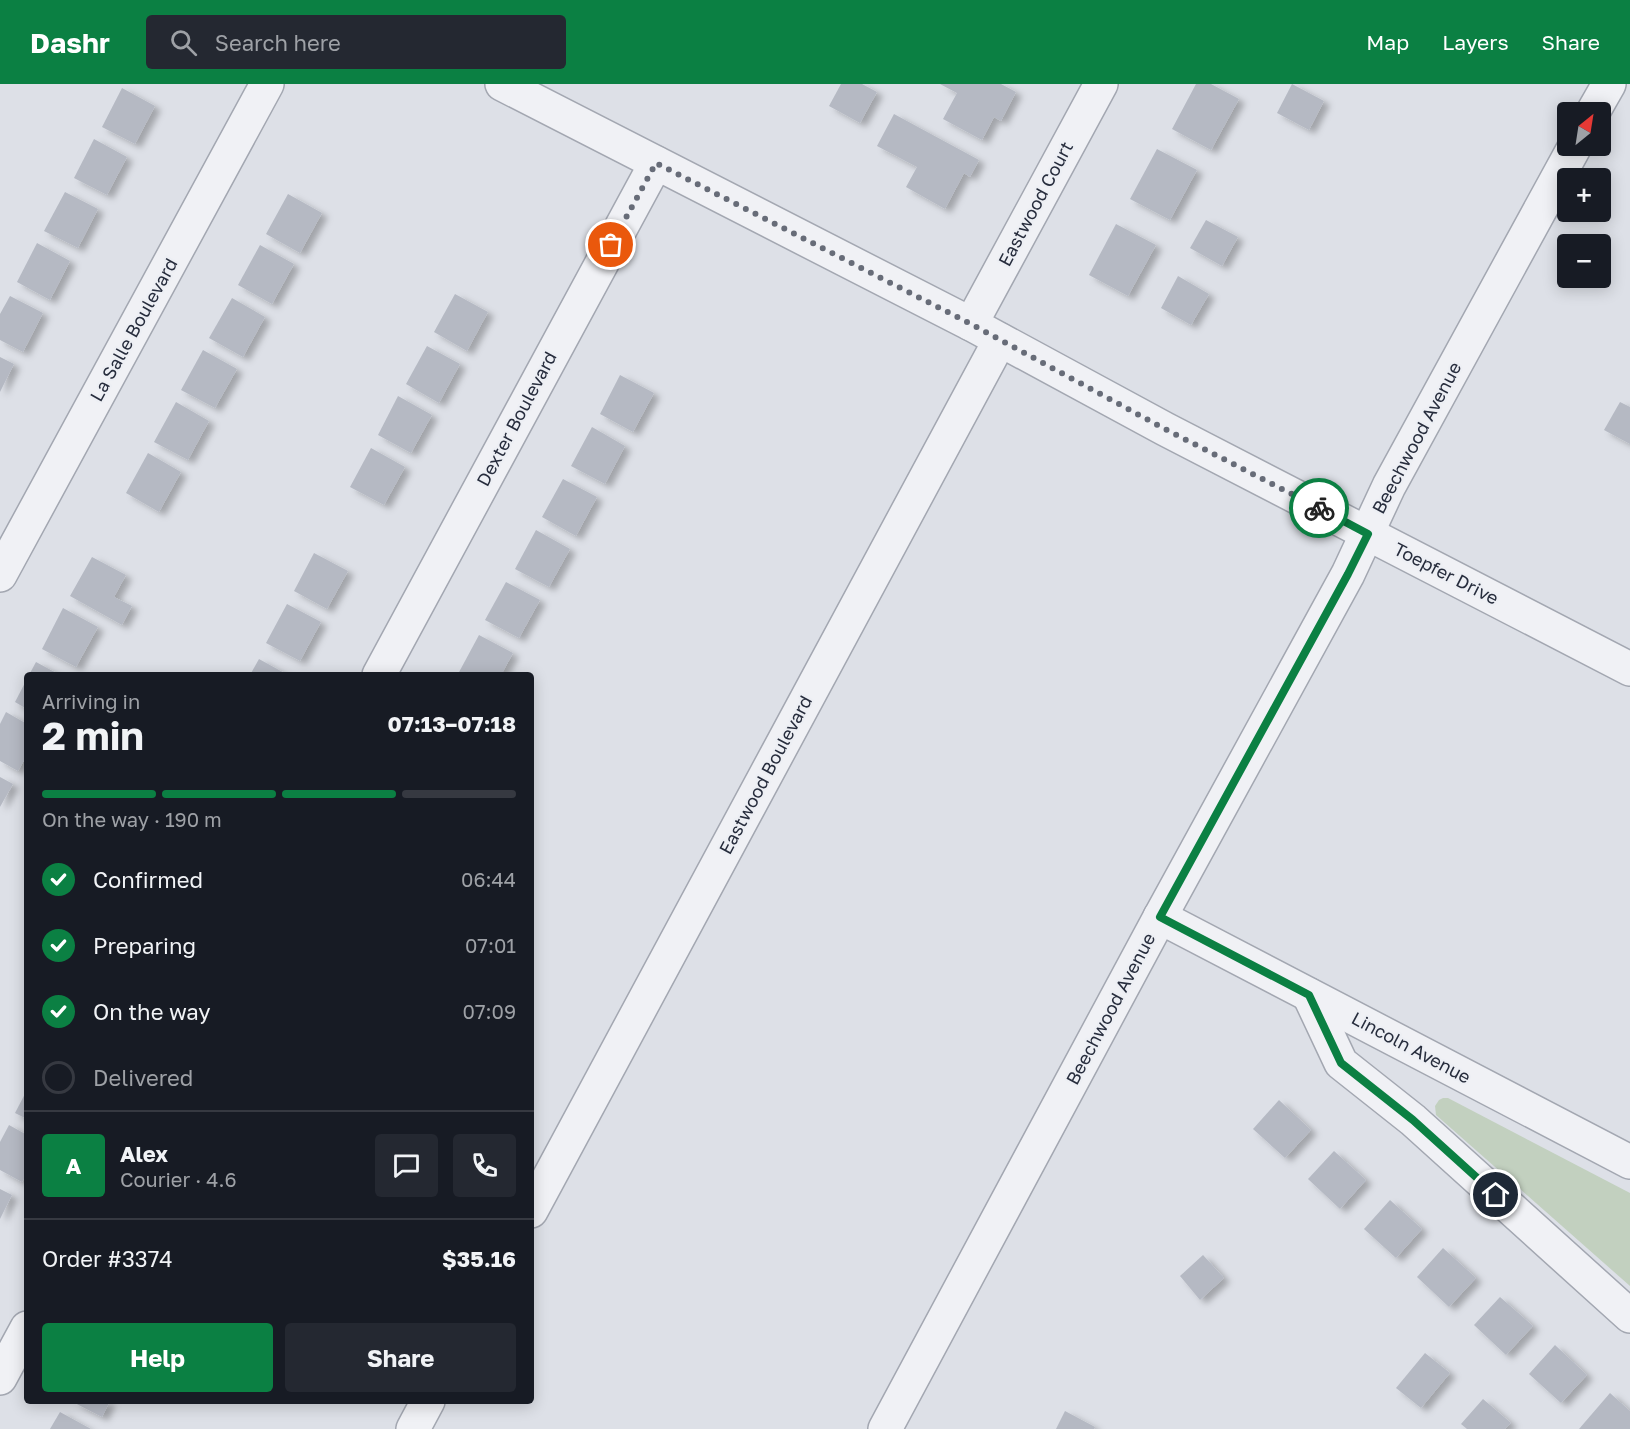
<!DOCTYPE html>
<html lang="en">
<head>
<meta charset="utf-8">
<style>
	:root { --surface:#171b24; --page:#242831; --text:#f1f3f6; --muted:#9ea1a6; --line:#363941; --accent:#0b8043 }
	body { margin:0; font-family:"Golos Text",sans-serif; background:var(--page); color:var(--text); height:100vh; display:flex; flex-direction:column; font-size:22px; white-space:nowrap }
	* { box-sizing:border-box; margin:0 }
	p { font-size:20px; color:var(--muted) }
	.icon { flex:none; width:33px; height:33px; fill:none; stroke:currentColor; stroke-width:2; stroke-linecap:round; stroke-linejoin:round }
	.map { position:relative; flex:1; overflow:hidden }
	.panel { position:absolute; left:24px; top:588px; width:510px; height:732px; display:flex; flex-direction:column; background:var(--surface); border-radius:6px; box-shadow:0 3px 15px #0003 }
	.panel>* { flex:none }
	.needle { width:39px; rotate:30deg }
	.controls { position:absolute; left:1557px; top:18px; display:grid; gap:12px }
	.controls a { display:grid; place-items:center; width:54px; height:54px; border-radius:6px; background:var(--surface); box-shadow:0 3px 15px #0003; font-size:30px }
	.pin { position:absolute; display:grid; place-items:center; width:51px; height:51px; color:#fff; margin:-26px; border:3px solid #fff; border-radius:50%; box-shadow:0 2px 6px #0007 }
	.courier { position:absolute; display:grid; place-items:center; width:60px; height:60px; margin:-30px; border:4px solid #0b8043; border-radius:50%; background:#fff; color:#222; box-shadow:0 2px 8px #0007 }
	.summary em { font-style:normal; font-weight:700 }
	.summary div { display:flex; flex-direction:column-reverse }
	.summary { display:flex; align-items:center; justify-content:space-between; height:102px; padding:0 18px }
	h1 { font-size:39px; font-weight:700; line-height:45px }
	.bar { display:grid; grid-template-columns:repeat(4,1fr); gap:9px 6px; align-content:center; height:72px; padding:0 18px }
	.bar i { height:8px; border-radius:4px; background:var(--line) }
	.bar .current { background:var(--accent) }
	.bar p { grid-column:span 4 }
	.line { display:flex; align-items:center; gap:15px; padding:0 18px; border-top:2px solid var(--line) }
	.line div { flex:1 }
	.round { display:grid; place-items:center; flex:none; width:63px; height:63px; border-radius:6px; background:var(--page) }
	ol { padding:0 18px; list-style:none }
	li { display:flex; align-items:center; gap:18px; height:66px }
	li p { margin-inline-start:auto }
	li .icon { padding:6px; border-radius:50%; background:var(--accent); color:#fff; stroke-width:4 }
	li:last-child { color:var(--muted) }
	li i { width:33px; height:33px; border:3px solid var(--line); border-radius:50% }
	.primary-button { display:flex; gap:12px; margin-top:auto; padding:12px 18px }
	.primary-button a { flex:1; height:69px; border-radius:6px; background:var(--accent); color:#fff; font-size:24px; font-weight:700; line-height:69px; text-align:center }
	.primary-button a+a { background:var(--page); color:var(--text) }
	header { display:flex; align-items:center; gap:36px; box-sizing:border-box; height:84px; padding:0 30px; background:var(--accent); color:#fff }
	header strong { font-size:28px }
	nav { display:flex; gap:33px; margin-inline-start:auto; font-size:21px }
	.search { width:420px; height:54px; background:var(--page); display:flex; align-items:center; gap:15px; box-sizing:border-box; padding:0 21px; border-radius:6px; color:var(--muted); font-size:22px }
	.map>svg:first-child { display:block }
	.green { fill:#c2d0bf }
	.building { fill:#b5b9c3; filter:url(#shadow) }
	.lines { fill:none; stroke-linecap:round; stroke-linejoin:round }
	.minor-casing { stroke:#a3a7b1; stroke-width:36 }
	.minor { stroke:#f0f1f5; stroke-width:33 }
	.done { stroke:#676c78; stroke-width:6; stroke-dasharray:0 10.8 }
	.route { stroke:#0b8043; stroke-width:8 }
	.labels { text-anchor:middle; stroke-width:4.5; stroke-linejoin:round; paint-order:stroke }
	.street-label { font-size:18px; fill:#272d3d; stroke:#edeff4 }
</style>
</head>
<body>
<header>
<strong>Dashr</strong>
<div class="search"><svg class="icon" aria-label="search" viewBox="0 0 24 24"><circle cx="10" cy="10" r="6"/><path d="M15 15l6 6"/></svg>Search here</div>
<nav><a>Map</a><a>Layers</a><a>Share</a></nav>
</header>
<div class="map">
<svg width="1630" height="1345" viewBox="0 0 1630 1345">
	<defs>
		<filter id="shadow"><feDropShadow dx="6" dy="4" stdDeviation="3" flood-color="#0004"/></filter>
	</defs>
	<rect width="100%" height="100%" fill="#dde0e7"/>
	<path class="green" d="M1443,1014H1448L1630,1109V1202L1436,1031L1435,1022L1439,1016Z"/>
	<g class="building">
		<path d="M841,0H862L877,8L860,39L829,22Z"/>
		<path d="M940,0H1001L1016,8L1001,37L994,33L982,56L943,35L957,9Z"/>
		<path d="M1196,0H1211L1239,15L1211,66L1172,45Z"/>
		<path d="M1292,0L1324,17L1309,46L1277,29Z"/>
		<path d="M122,4L155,22L135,60L102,43Z"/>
		<path d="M894,30L979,76L970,93L964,89L945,125L906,103L917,83L877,62Z"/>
		<path d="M94,55L127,73L107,111L74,94Z"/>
		<path d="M1157,65L1197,86L1170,136L1130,115Z"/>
		<path d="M65,108L98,125L78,164L44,147Z"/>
		<path d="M288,110L322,129L300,169L266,150Z"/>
		<path d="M1206,136L1238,153L1222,182L1190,164Z"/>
		<path d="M1116,140L1156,161L1128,212L1089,191Z"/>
		<path d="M37,159L70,177L50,216L17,198Z"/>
		<path d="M260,161L294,180L272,220L238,201Z"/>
		<path d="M1178,192L1209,210L1191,241L1161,224Z"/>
		<path d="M455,210L488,228L467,267L434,248Z"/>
		<path d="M10,212L43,229L23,268L0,256V230Z"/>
		<path d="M232,214L265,233L243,273L209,254Z"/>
		<path d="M427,262L460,280L439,319L406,300Z"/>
		<path d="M203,266L237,285L215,324L181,306Z"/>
		<path d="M0,273L14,280L0,308Z"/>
		<path d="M620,291L654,309L633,348L600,330Z"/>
		<path d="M398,312L432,331L411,369L378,351Z"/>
		<path d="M176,318L209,337L188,376L154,358Z"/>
		<path d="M1620,318L1630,323V360L1604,346Z"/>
		<path d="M592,343L625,362L605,400L571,382Z"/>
		<path d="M371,364L405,383L384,421L350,403Z"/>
		<path d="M148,369L181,388L159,428L126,409Z"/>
		<path d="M563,395L597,413L576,452L542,433Z"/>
		<path d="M536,446L570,465L549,503L515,485Z"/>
		<path d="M314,469L348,487L327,525L294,507Z"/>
		<path d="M92,473L126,491L114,513L132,522L122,541L70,512Z"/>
		<path d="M506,498L540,516L519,554L485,536Z"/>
		<path d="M287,520L321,538L300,577L266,559Z"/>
		<path d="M63,524L98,543L76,583L42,565Z"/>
		<path d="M479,551L513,569L501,591L458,590Z"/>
		<path d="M259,575L288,591H250Z"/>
		<path d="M36,578L60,591H29Z"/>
		<path d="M27,595V625L15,618Z"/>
		<path d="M6,628L27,640V671L18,687L0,677V640Z"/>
		<path d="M0,693L13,700L0,723Z"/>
		<path d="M27,1006V1035L15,1029Z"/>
		<path d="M1279,1016L1311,1046L1285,1074L1253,1045Z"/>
		<path d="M9,1041L27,1051V1089L22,1098L0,1086V1058Z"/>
		<path d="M1334,1067L1366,1096L1340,1125L1308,1095Z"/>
		<path d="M0,1105L12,1111L0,1135Z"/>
		<path d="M1390,1116L1422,1145L1396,1174L1364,1145Z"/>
		<path d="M1443,1164L1476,1194L1449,1223L1417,1193Z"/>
		<path d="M1203,1171L1224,1194L1200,1216L1180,1192Z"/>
		<path d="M1500,1213L1533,1242L1506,1271L1474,1241Z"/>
		<path d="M1555,1261L1587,1291L1561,1319L1529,1290Z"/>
		<path d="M1425,1269L1450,1289L1421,1324L1396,1304Z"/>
		<path d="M1610,1309L1630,1327V1345H1579Z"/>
		<path d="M1483,1315L1511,1339L1505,1345H1467L1461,1340Z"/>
		<path d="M71,1317H110L102,1333Z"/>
		<path d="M1065,1327L1095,1343L1094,1345H1056Z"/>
		<path d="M60,1328L91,1345H50Z"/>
	</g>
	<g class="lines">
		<defs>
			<g id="minor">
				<path d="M502,0L971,240L1165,345L1630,585"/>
				<path d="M1593,28L1609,0"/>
				<path d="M971,240L1101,0"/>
				<path d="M0,491L267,0"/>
				<path d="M379,591L656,79"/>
				<path d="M1160,833L1630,1078"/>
				<path d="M1309,911L1341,979L1413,1036L1630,1232"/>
				<path d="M531,1127L1000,256"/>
				<path d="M0,1294L27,1244"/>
				<path d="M413,1345L428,1317"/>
				<path d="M885,1345L1160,833L1348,490L1389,402L1575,62"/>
			</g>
		</defs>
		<use href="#minor" class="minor-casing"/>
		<use href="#minor" class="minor"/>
	</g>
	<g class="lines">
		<path class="done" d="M611,161L656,79L971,240L1165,345L1319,424"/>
		<path class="route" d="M1319,424L1368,450L1348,490L1160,833L1309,911L1341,979L1413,1036L1496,1111"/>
	</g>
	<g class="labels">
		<g class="street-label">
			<text transform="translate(1036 120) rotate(-62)" y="6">Eastwood Court</text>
			<text transform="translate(134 246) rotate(-61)" y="6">La Salle Boulevard</text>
			<text transform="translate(517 335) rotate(-62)" y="6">Dexter Boulevard</text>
			<text transform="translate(1417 354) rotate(-62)" y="6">Beechwood Avenue</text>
			<text transform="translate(1446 490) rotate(27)" y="6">Toepfer Drive</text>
			<text transform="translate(766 691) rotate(-62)" y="6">Eastwood Boulevard</text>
			<text transform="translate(1111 925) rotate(-62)" y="6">Beechwood Avenue</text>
			<text transform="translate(1411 964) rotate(28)" y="6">Lincoln Avenue</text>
		</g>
	</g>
</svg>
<div class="controls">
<a><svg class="needle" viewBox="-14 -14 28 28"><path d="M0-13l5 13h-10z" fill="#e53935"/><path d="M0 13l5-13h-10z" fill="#9ea1a6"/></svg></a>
<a>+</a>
<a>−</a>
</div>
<div class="pin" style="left:611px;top:161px;background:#ea580c"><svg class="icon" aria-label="bag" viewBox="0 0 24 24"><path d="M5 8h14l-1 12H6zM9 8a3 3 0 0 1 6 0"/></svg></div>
<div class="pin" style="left:1496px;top:1111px;background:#1f2937"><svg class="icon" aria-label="home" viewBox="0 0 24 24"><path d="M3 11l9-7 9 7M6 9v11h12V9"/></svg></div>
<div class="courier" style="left:1319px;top:424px"><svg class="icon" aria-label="bike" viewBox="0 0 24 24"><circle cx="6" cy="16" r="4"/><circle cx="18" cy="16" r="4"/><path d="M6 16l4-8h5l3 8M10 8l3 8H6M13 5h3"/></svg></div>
<section class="panel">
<div class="summary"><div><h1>2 min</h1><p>Arriving in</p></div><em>07:13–07:18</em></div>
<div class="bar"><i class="current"></i><i class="current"></i><i class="current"></i><i></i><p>On the way · 190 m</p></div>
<ol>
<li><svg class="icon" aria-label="check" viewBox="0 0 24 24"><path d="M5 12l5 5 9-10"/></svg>Confirmed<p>06:44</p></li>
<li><svg class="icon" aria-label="check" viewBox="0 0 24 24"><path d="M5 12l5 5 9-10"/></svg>Preparing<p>07:01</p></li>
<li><svg class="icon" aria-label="check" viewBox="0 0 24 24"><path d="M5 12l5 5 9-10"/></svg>On the way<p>07:09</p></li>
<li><i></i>Delivered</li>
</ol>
<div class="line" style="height:108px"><b class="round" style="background:var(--accent);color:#fff">A</b><div><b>Alex</b><p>Courier · 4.6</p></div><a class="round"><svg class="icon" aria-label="chat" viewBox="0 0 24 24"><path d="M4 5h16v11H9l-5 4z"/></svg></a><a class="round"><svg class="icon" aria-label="phone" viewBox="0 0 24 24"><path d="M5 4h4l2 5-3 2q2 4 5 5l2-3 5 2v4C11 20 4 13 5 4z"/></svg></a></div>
<div class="line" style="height:78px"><div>Order #3374</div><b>$35.16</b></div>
<div class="primary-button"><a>Help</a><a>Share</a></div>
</section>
</div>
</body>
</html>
